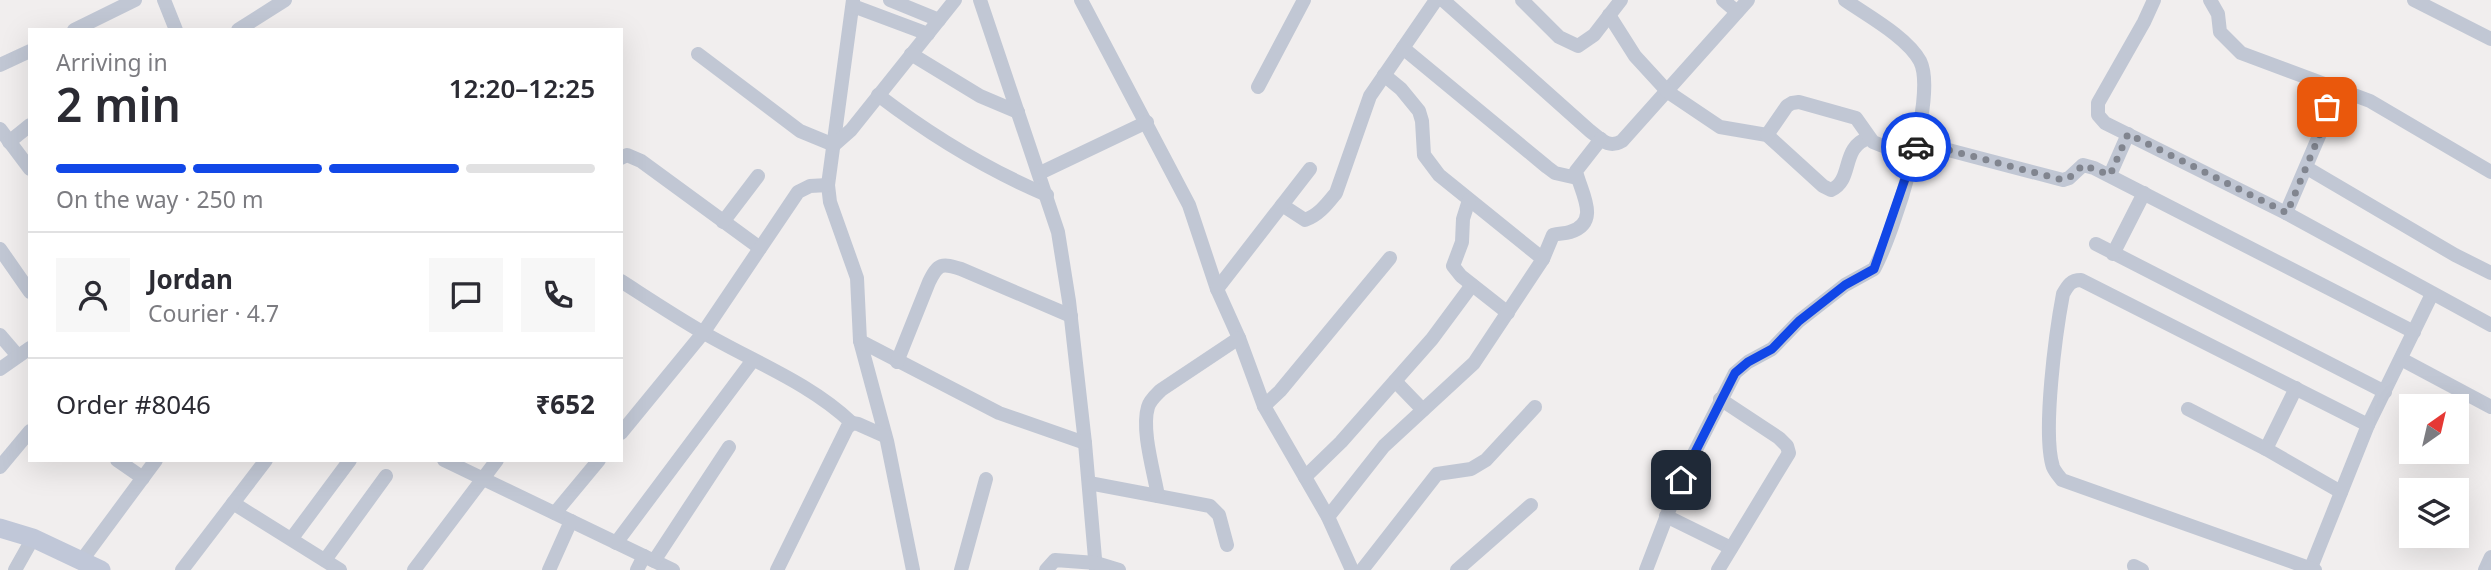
<!DOCTYPE html>
<html lang="en">
<head>
<meta charset="utf-8">
<style>
	:root { --surface:#fff; --page:#f7f7f7; --text:#2b2b33; --muted:#7c7c81; --line:#e1e1e2; --accent:#1147e7 }
	body { margin:0; font-family:"Noto Sans",sans-serif; background:var(--page); color:var(--text); height:100vh; display:flex; flex-direction:column; font-size:26px; white-space:nowrap }
	* { box-sizing:border-box; margin:0 }
	p { font-size:23px; color:var(--muted) }
	.icon { flex:none; width:38px; height:38px; fill:none; stroke:currentColor; stroke-width:2; stroke-linecap:round; stroke-linejoin:round }
	.map { position:relative; flex:1; overflow:hidden }
	.details { position:absolute; left:28px; top:28px; width:595px; height:434px; display:flex; flex-direction:column; background:var(--surface); border-radius:0px; box-shadow:0 7px 28px #0002 }
	.details>* { flex:none }
	.needle { width:46px; rotate:34deg }
	.fabs { position:absolute; left:2399px; top:394px; display:grid; gap:14px }
	.fabs a { display:grid; place-items:center; width:70px; height:70px; border-radius:0px; background:var(--surface); box-shadow:0 7px 28px #0002; font-size:35px }
	.pin { position:absolute; display:grid; place-items:center; width:60px; height:60px; color:#fff; margin:-30px; border-radius:14px; box-shadow:0 4px 10px #0006 }
	.courier { position:absolute; display:grid; place-items:center; width:70px; height:70px; margin:-35px; border:5px solid #1147e7; border-radius:50%; background:#fff; color:#222; box-shadow:0 2px 9px #0007 }
	.overview em { font-style:normal; font-weight:600 }
	.overview div { display:flex; flex-direction:column-reverse }
	.overview { display:flex; align-items:center; justify-content:space-between; height:119px; padding:0 28px }
	h1 { font-size:46px; font-weight:600; line-height:52px }
	.bar { display:grid; grid-template-columns:repeat(4,1fr); gap:10px 7px; align-content:center; height:84px; padding:0 28px }
	.bar i { height:9px; border-radius:5px; background:var(--line) }
	.bar .on { background:var(--accent) }
	.bar p { grid-column:span 4 }
	.line { display:flex; align-items:center; gap:18px; padding:0 28px; border-top:2px solid var(--line) }
	.line div { flex:1 }
	.round { display:grid; place-items:center; flex:none; width:74px; height:74px; border-radius:0px; background:var(--page) }
	.map>svg:first-child { display:block }
	.lines { fill:none; stroke-linecap:round; stroke-linejoin:round }
	.street { stroke:#c1c7d4; stroke-width:14 }
	.secondary { stroke:#c0c7d8; stroke-width:19 }
	.done { stroke:#81858f; stroke-width:7; stroke-dasharray:0 12.6 }
	.route { stroke:#1147e7; stroke-width:9 }
</style>
</head>
<body>
<div class="map">
<svg width="2491" height="570" viewBox="0 0 2491 570">
	<rect width="100%" height="100%" fill="#f1eeee"/>
	<g class="lines">
		<g class="street">
			<path d="M164,0L176,30"/>
			<path d="M853,0L828,185L830,202L857,278L860,341L887,441L913,570"/>
			<path d="M890,0L939,20"/>
			<path d="M980,0L1058,232L1069,301L1085,443L1096,570"/>
			<path d="M1081,0L1189,205L1217,289L1239,338L1264,406L1328,517L1352,570"/>
			<path d="M1443,0L1590,131C1601,139 1608,149 1622,141L1748,0"/>
			<path d="M1522,0L1559,37L1578,46L1594,35L1621,0"/>
			<path d="M1723,0L1737,12"/>
			<path d="M2154,0L2144,22L2098,103V115L2105,123L2286,213L2491,325"/>
			<path d="M2210,0L2218,14L2220,32L2241,53L2370,101L2491,172"/>
			<path d="M2414,0L2491,39"/>
			<path d="M853,6L928,34"/>
			<path d="M1609,15L1635,56L1668,92L1720,127L1767,135L1823,186L1831,190C1854,180 1840,147 1869,138"/>
			<path d="M74,30L135,0"/>
			<path d="M238,30L285,0"/>
			<path d="M1403,48L1547,167L1555,173L1577,178"/>
			<path d="M698,54L800,131L834,145L851,130L955,0"/>
			<path d="M911,54L980,96L1018,112"/>
			<path d="M0,65L30,51"/>
			<path d="M1384,75L1401,89L1419,111L1422,121L1424,155L1439,175L1543,259"/>
			<path d="M1258,87L1304,0"/>
			<path d="M878,95C929,134 988,170 1047,195"/>
			<path d="M0,129L30,169"/>
			<path d="M1767,135L1787,106L1792,103L1799,102L1856,118L1873,142L1913,158"/>
			<path d="M9,142L30,125"/>
			<path d="M1918,142L2063,180L2069,178L2083,165L2094,168L2414,332"/>
			<path d="M621,158L627,155L641,161L760,248"/>
			<path d="M2307,168L2455,255L2491,273"/>
			<path d="M1040,173L1147,122"/>
			<path d="M2110,175L2128,134"/>
			<path d="M1469,200L1463,219L1462,242L1453,266L1461,276L1508,313"/>
			<path d="M1282,205L1305,220C1319,215 1327,204 1336,193L1370,96L1436,0"/>
			<path d="M2286,213L2322,129L2333,85"/>
			<path d="M723,222L758,176"/>
			<path d="M2096,244L2385,392"/>
			<path d="M0,249L30,292"/>
			<path d="M2113,254L2144,193"/>
			<path d="M621,281C649,299 676,317 704,333C754,362 810,383 852,423"/>
			<path d="M1217,289L1310,169"/>
			<path d="M0,335L18,356"/>
			<path d="M860,341L999,413L1085,443"/>
			<path d="M2401,359L2491,407"/>
			<path d="M897,362L929,282C938,263 942,263 961,269L1071,316"/>
			<path d="M0,369L30,348"/>
			<path d="M1395,381L1423,410"/>
			<path d="M1264,406L1280,391L1390,258"/>
			<path d="M2188,409L2266,449L2341,492"/>
			<path d="M621,433L703,333L798,192L810,186L828,185"/>
			<path d="M2266,449L2296,388"/>
			<path d="M117,460L143,478"/>
			<path d="M444,460L673,570"/>
			<path d="M0,467L30,431"/>
			<path d="M1305,477L1341,442L1432,339L1472,285"/>
			<path d="M1089,483L1210,506L1219,515L1227,545"/>
			<path d="M1158,496C1154,472 1141,430 1148,407C1150,400 1156,395 1161,390L1239,338"/>
			<path d="M233,503L340,570"/>
			<path d="M555,513L599,460"/>
			<path d="M1666,516L1731,548"/>
			<path d="M1328,517L1384,446L1474,363L1543,259L1553,235C1559,233 1564,234 1570,232C1602,222 1580,191 1576,171L1601,139"/>
			<path d="M292,538L350,460"/>
			<path d="M616,543L753,360"/>
			<path d="M82,560L156,460"/>
			<path d="M325,560L386,476"/>
			<path d="M654,561L729,447"/>
			<path d="M2134,566L2142,570"/>
			<path d="M15,570L33,538"/>
			<path d="M182,570L266,460"/>
			<path d="M414,570L497,460"/>
			<path d="M549,570L571,521"/>
			<path d="M637,570L644,556"/>
			<path d="M777,570L847,428L852,423L858,424L885,436"/>
			<path d="M961,570L986,479"/>
			<path d="M1046,570L1055,560L1096,563L1119,570"/>
			<path d="M1362,570L1437,474L1471,469L1486,460L1535,407"/>
			<path d="M1457,570L1531,505"/>
			<path d="M1646,570L1681,479L1735,373L1748,362L1772,349L1799,321L1845,285L1874,269C1893,235 1938,96 1920,61C1907,37 1868,16 1845,0"/>
			<path d="M1718,570L1789,453L1787,446L1779,438L1720,399"/>
			<path d="M2310,570L2368,425L2432,294"/>
			<path d="M2315,570L2062,480C2059,476 2055,472 2053,467C2042,433 2056,331 2063,294C2068,285 2071,280 2081,280L2368,425"/>
			<path d="M2485,570L2491,557"/>
		</g>
		<path class="secondary" d="M0,528L33,538L101,570"/>
	</g>
	<g class="lines">
		<path class="done" d="M1916,147L1918,142L2063,180L2069,178L2083,165L2110,175L2128,134L2287,213L2322,129L2327,107"/>
		<path class="route" d="M1681,480L1735,373L1748,362L1772,349L1799,321L1845,285L1874,269L1916,147"/>
	</g>
</svg>
<div class="fabs">
<a><svg class="needle" viewBox="-14 -14 28 28"><path d="M0-13l5 13h-10z" fill="#e53935"/><path d="M0 13l5-13h-10z" fill="#7c7c81"/></svg></a>
<a><svg class="icon" aria-label="layers" viewBox="0 0 24 24"><path d="M12 4l9 5-9 5-9-5zM3 14l9 5 9-5"/></svg></a>
</div>
<div class="pin" style="left:2327px;top:107px;background:#ea580c"><svg class="icon" aria-label="bag" viewBox="0 0 24 24"><path d="M5 8h14l-1 12H6zM9 8a3 3 0 0 1 6 0"/></svg></div>
<div class="pin" style="left:1681px;top:480px;background:#1f2937"><svg class="icon" aria-label="home" viewBox="0 0 24 24"><path d="M3 11l9-7 9 7M6 9v11h12V9"/></svg></div>
<div class="courier" style="left:1916px;top:147px"><svg class="icon" aria-label="car" viewBox="0 0 24 24"><path d="M5 17H2v-5l4-1 3-4h7l3 4 3 1v5h-3M9 17h6M6 11h13"/><circle cx="7" cy="17" r="2"/><circle cx="17" cy="17" r="2"/></svg></div>
<section class="details">
<div class="overview"><div><h1>2 min</h1><p>Arriving in</p></div><em>12:20–12:25</em></div>
<div class="bar"><i class="on"></i><i class="on"></i><i class="on"></i><i></i><p>On the way · 250 m</p></div>
<div class="line" style="height:126px"><a class="round"><svg class="icon" aria-label="person" viewBox="0 0 24 24"><circle cx="12" cy="8" r="4"/><path d="M4 21q1-7 8-7t8 7"/></svg></a><div><b>Jordan</b><p>Courier · 4.7</p></div><a class="round"><svg class="icon" aria-label="chat" viewBox="0 0 24 24"><path d="M4 5h16v11H9l-5 4z"/></svg></a><a class="round"><svg class="icon" aria-label="phone" viewBox="0 0 24 24"><path d="M5 4h4l2 5-3 2q2 4 5 5l2-3 5 2v4C11 20 4 13 5 4z"/></svg></a></div>
<div class="line" style="height:91px"><div>Order #8046</div><b>₹652</b></div>
</section>
</div>
</body>
</html>
